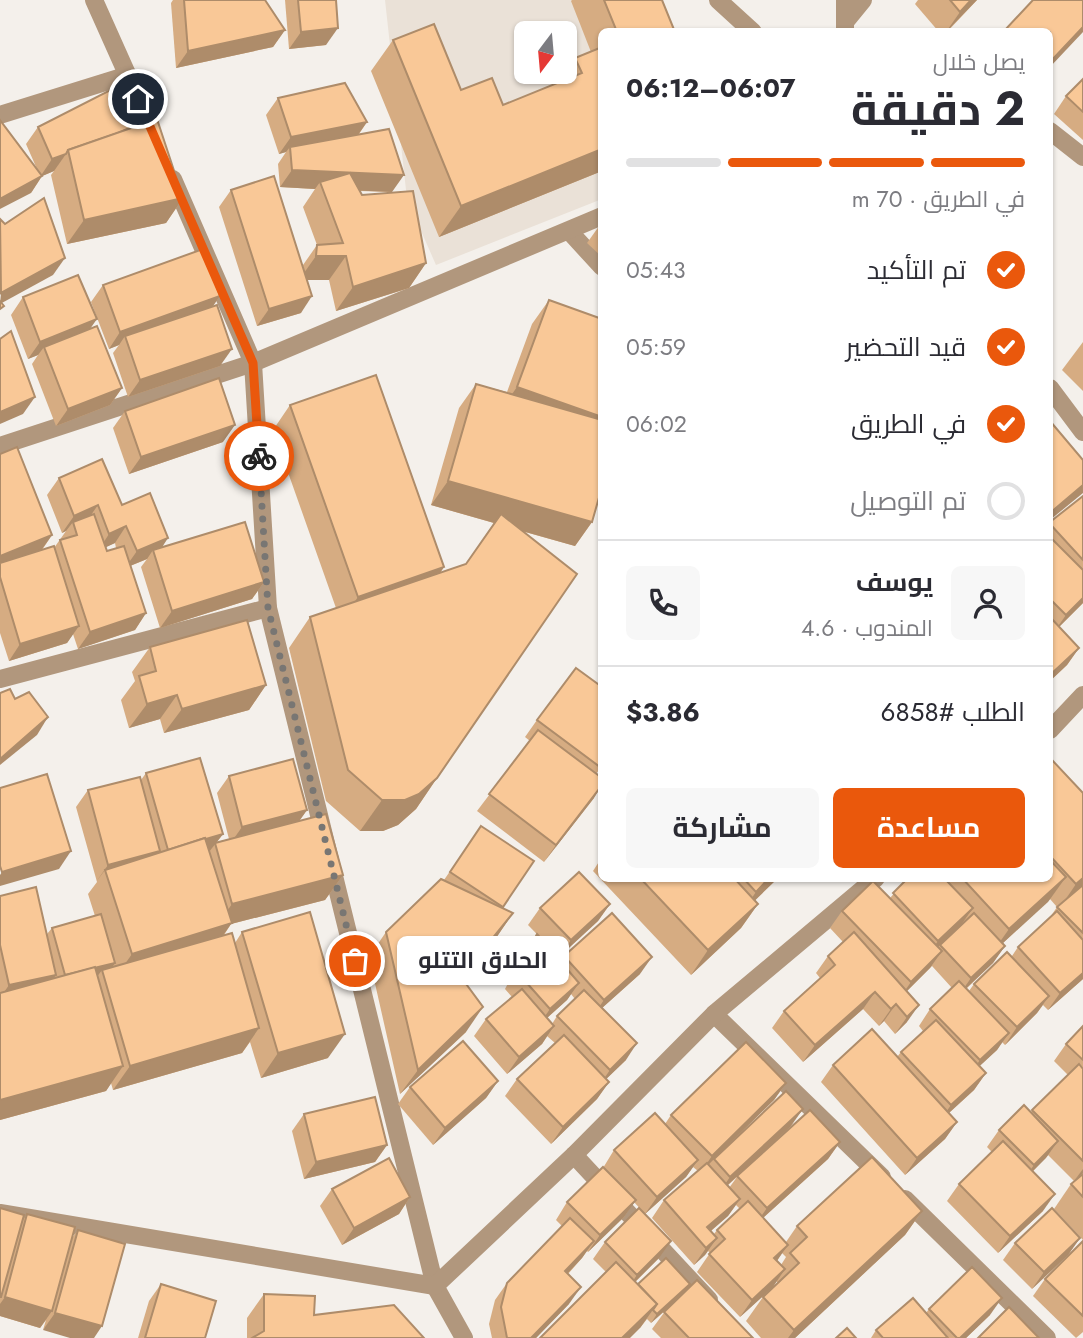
<!DOCTYPE html>
<html lang="ar">
<head>
<meta charset="utf-8">
<style>
	:root { --surface:#fff; --page:#f7f7f7; --text:#2b2b33; --muted:#7c7c81; --line:#e1e1e2; --accent:#ea580c }
	body { margin:0; font-family:Jost,Cairo,sans-serif; background:var(--page); color:var(--text); direction:rtl; height:100vh; display:flex; flex-direction:column; font-size:26px; white-space:nowrap }
	* { box-sizing:border-box; margin:0 }
	p { font-size:23px; color:var(--muted) }
	.icon { flex:none; width:38px; height:38px; fill:none; stroke:currentColor; stroke-width:2; stroke-linecap:round; stroke-linejoin:round }
	.map { position:relative; flex:1; overflow:hidden; direction:ltr }
	.side { position:absolute; left:598px; top:28px; width:455px; height:854px; display:flex; flex-direction:column; background:var(--surface); border-radius:10px; box-shadow:0 2px 5px #0004; direction:rtl }
	.side>* { flex:none }
	.needle { width:46px; rotate:196deg }
	.buttons { position:absolute; left:514px; top:21px; display:grid; gap:14px }
	.buttons a { display:grid; place-items:center; width:63px; height:63px; border-radius:10px; background:var(--surface); box-shadow:0 2px 5px #0004; font-size:35px }
	.pin { position:absolute; display:grid; place-items:center; width:60px; height:60px; color:#fff; margin:-30px; border:4px solid #fff; border-radius:50%; box-shadow:0 2px 7px #0007 }
	.courier { position:absolute; display:grid; place-items:center; width:70px; height:70px; margin:-35px; border:5px solid #ea580c; border-radius:50%; background:#fff; color:#222; box-shadow:0 2px 9px #0007 }
	.bubble { position:absolute; height:49px; border-radius:10px; background:var(--surface); box-shadow:0 2px 5px #0004; font-size:23px; font-weight:700; line-height:49px; text-align:center; direction:rtl }
	.headline em { font-style:normal; font-weight:700 }
	.headline div { display:flex; flex-direction:column-reverse }
	.headline { display:flex; align-items:center; justify-content:space-between; height:119px; padding:0 28px }
	h1 { font-size:46px; font-weight:700; line-height:52px }
	.bar { display:grid; grid-template-columns:repeat(4,1fr); gap:10px 7px; align-content:center; height:84px; padding:0 28px }
	.bar i { height:9px; border-radius:5px; background:var(--line) }
	.bar .active { background:var(--accent) }
	.bar p { grid-column:span 4 }
	.line { display:flex; align-items:center; gap:18px; padding:0 28px; border-top:2px solid var(--line) }
	.line div { flex:1 }
	.round { display:grid; place-items:center; flex:none; width:74px; height:74px; border-radius:10px; background:var(--page) }
	ol { padding:0 28px; list-style:none }
	li { display:flex; align-items:center; gap:21px; height:77px }
	li p { margin-inline-start:auto }
	li .icon { padding:7px; border-radius:50%; background:var(--accent); color:#fff; stroke-width:4 }
	li:last-child { color:var(--muted) }
	li i { width:38px; height:38px; border:4px solid var(--line); border-radius:50% }
	.cta { display:flex; gap:14px; margin-top:auto; padding:14px 28px }
	.cta a { flex:1; height:80px; border-radius:10px; background:var(--accent); color:#fff; font-size:28px; font-weight:700; line-height:80px; text-align:center }
	.cta a+a { background:var(--page); color:var(--text) }
	.map>svg:first-child { display:block }
	.built { fill:#eae1d7; fill-rule:evenodd }
	.lines { fill:none; stroke-linecap:round; stroke-linejoin:round }
	.minor { stroke:#b1977d; stroke-width:18 }
	.wall { fill:#d6ac82; fill-rule:evenodd }
	.shaded-wall { fill:#ae8c6a }
	.building { fill:#f9c897; stroke:#ae8c6a; stroke-width:2 }
	.done { stroke:#787673; stroke-width:7; stroke-dasharray:0 12.6 }
	.route { stroke:#ea580c; stroke-width:9 }
</style>
</head>
<body>
<div class="map">
<svg width="1083" height="1338" viewBox="0 0 1083 1338">
	<rect width="100%" height="100%" fill="#f4f0eb"/>
	<path class="built" d="M385,0H637L602,32V199L436,265L407,199ZM527,33H565V72H527Z"/>
	<g class="lines">
		<g class="minor">
			<path d="M94,0L144,112"/>
			<path d="M718,0L753,32"/>
			<path d="M845,22L863,0"/>
			<path d="M845,32V0"/>
			<path d="M0,115L128,75"/>
			<path d="M1050,131L1083,157"/>
			<path d="M173,179L253,363L268,608L435,1286L464,1338"/>
			<path d="M569,231L602,267"/>
			<path d="M1050,388L1083,432"/>
			<path d="M0,446L253,363L602,216"/>
			<path d="M0,679L268,608"/>
			<path d="M1050,730L1083,695"/>
			<path d="M714,1014L882,1177"/>
			<path d="M574,1155L709,1300"/>
			<path d="M905,1199L1047,1338"/>
			<path d="M0,1213L435,1286L574,1155L714,1014L876,878"/>
		</g>
	</g>
	<g class="wall">
		<path d="M173,0H265L285,30L273,47L176,68L171,3Z"/>
		<path d="M285,0H336L326,45L289,49Z"/>
		<path d="M572,0H662L675,32H602V171L439,237L371,71L393,40L461,90L503,105L557,83L575,58L591,52L571,1Z"/>
		<path d="M918,0H977L947,32H939L915,4Z"/>
		<path d="M1083,79V140L1054,114L1066,96Z"/>
		<path d="M278,98L367,122L359,134L392,192L360,191L362,195L426,263L409,288L336,311L329,280H308L301,313L257,326L219,207L231,190L303,265L317,245L303,207L315,189L280,187L278,164L286,152L279,154L266,115Z"/>
		<path d="M149,120L148,122L183,198L166,223L67,244L51,175L54,171L42,176L31,193L37,169L26,144L38,127Z"/>
		<path d="M602,222V257L587,243Z"/>
		<path d="M103,285L220,296L212,307L220,366L128,397L113,353L119,345L109,349L91,302Z"/>
		<path d="M23,297L89,329L122,388L110,405L56,426L32,364L38,355L28,359L11,315Z"/>
		<path d="M549,300L592,522L575,546L525,532L437,778L416,809L398,825L383,831H360L326,801L289,648L310,617L336,608L273,430L290,405L444,567L440,573L466,564L494,523L431,505L459,408L476,384L507,392L532,324Z"/>
		<path d="M1083,342V391L1062,370Z"/>
		<path d="M125,411L223,442L129,474L113,428Z"/>
		<path d="M0,454L52,535L42,550L54,548L66,531L62,533L47,495L59,478L122,505L161,548L264,582L252,599L160,628L141,567L147,559L130,566L146,613L135,630L78,649L73,634L67,643L9,661L0,633ZM115,543L116,548L107,551L105,547Z"/>
		<path d="M1083,496V603L1059,627L1079,648L1067,665L1050,681V522Z"/>
		<path d="M150,647L266,685L249,710L164,733L160,719L129,728L121,700L135,681L132,672Z"/>
		<path d="M537,720L602,766L596,774L594,798L544,862L477,811L530,741L525,737Z"/>
		<path d="M1050,762L1083,793V979L1048,1010L1043,1005L1037,1013L1005,1045L1002,1042L997,1050L979,1066L986,1073L974,1090L949,1113L957,1122L945,1139L905,1175L821,1082L833,1065L897,1057L901,1052L923,1031L919,1026L930,1009L952,988L932,966L907,991V1022L895,1034L884,1021L879,1026L863,1009L803,1062L772,1028L784,1011L820,978L816,973L828,956L843,942L830,928L842,911L890,898L908,878H1050ZM1050,899L1057,907L1049,919L1018,947L1012,956L974,984L969,991L966,989L993,963L1005,946L1003,943Z"/>
		<path d="M146,773L223,834L217,842L229,839L217,793L229,776L307,810L299,821L343,875L325,900L231,924L224,935L235,943L242,932L328,1058L261,1078L250,1042L242,1053L113,1090L111,1083L106,1091L0,1120V896L47,934L52,928L95,916L88,894L97,882L76,807L88,790L141,780Z"/>
		<path d="M481,826L534,861L502,908L513,913L496,938L462,979L466,1032L400,1094L369,957L386,932L444,880Z"/>
		<path d="M602,857V878H778L755,900L758,904L741,928L691,975L593,871Z"/>
		<path d="M610,904L598,921L559,957L528,925L540,908Z"/>
		<path d="M537,934L561,961L564,956L640,974L602,1008L626,1060L606,1079L609,1082L597,1099L551,1144L505,1096L517,1079L555,1043L547,1036L542,1044L507,1074L474,1036L486,1019L512,997L505,989L525,951ZM571,994L575,999L557,1016L552,1024L547,1018L567,1000Z"/>
		<path d="M1083,1026V1173L1074,1181L1048,1155L1033,1171L1043,1211L998,1253L947,1201L959,1184L992,1152L987,1147L999,1130L1031,1112L1068,1075L1054,1061L1066,1044Z"/>
		<path d="M498,1081L486,1098L433,1145L398,1104L410,1087Z"/>
		<path d="M786,1083L774,1100L730,1143L791,1126L741,1173L840,1142L828,1159L763,1218L786,1242L797,1226L922,1211L905,1235L795,1338H761L746,1321L763,1297L778,1283L776,1281L773,1287L740,1317L697,1272L710,1253L708,1251L705,1255L694,1265L652,1218L664,1200L698,1171L693,1167L686,1177L645,1214L634,1202L624,1217L588,1252L587,1251L582,1258L568,1274L569,1304L536,1338H492L489,1324L495,1300L507,1283L562,1226L556,1220L567,1202L603,1168L614,1150L665,1124L671,1115ZM737,1177L729,1188L727,1186ZM736,1205L740,1209L717,1230L714,1234L711,1231L728,1216ZM782,1253L786,1257L781,1265L777,1261Z"/>
		<path d="M304,1114L387,1145L375,1162L304,1179L292,1131Z"/>
		<path d="M1083,1174V1240L1054,1209L1071,1184Z"/>
		<path d="M332,1189L410,1197L399,1214L342,1245L320,1206Z"/>
		<path d="M0,1208L22,1222L27,1214L72,1238L78,1230L125,1244L43,1330L46,1320L40,1328L0,1316Z"/>
		<path d="M1080,1238L1068,1255L1032,1289L1003,1260L1015,1243Z"/>
		<path d="M1083,1241V1332L1076,1338L1033,1296L1045,1279Z"/>
		<path d="M605,1242L659,1258L635,1282L638,1284L685,1291L753,1338H661L652,1329L666,1310L651,1323L647,1319L640,1328L606,1272L593,1259Z"/>
		<path d="M161,1284L205,1338H138L149,1301Z"/>
		<path d="M264,1294L314,1315L424,1338H247V1318Z"/>
		<path d="M929,1309L990,1315L966,1338H871L876,1330L926,1313Z"/>
	</g>
	<g class="shaded-wall">
		<path d="M971,0H977L946,32L960,12Z"/>
		<path d="M1083,27V32L1050,67V62Z"/>
		<path d="M338,28L326,45L289,49L301,32Z"/>
		<path d="M285,30L273,47L176,68L188,51Z"/>
		<path d="M367,122L355,139L290,147L286,152L279,154L291,137Z"/>
		<path d="M602,149V171L439,237L461,206Z"/>
		<path d="M66,154L54,171L40,177L52,159Z"/>
		<path d="M292,170L404,175L392,192L323,189L320,182L315,189L280,187Z"/>
		<path d="M42,176L31,193L0,209V199Z"/>
		<path d="M183,198L166,223L67,244L84,220Z"/>
		<path d="M316,256H346L329,280H299Z"/>
		<path d="M65,258L53,275L0,304L1,293Z"/>
		<path d="M426,263L409,288L336,311L353,287Z"/>
		<path d="M220,296L208,313L125,336L119,345L109,349L120,332Z"/>
		<path d="M312,296L301,313L257,326L269,309Z"/>
		<path d="M97,319L85,336L44,347L38,355L28,359L40,342Z"/>
		<path d="M232,349L220,366L128,397L140,380Z"/>
		<path d="M517,387L602,417V448L500,411Z"/>
		<path d="M122,388L110,405L56,426L68,409Z"/>
		<path d="M35,397L23,414L0,424V412Z"/>
		<path d="M235,425L223,442L129,474L141,457Z"/>
		<path d="M448,481L592,522L575,546L431,505Z"/>
		<path d="M1083,485V493L1050,520V513Z"/>
		<path d="M98,505L86,522H73L66,531L62,533L74,516Z"/>
		<path d="M126,526L115,543L98,551L109,534Z"/>
		<path d="M52,535L40,552L0,568V556Z"/>
		<path d="M168,538L157,555L153,550L147,559L125,568L137,551Z"/>
		<path d="M444,567L427,592L341,621L358,597Z"/>
		<path d="M264,582L252,599L160,628L172,611Z"/>
		<path d="M1083,598V603L1054,632L1066,615Z"/>
		<path d="M146,613L135,630L78,649L90,632Z"/>
		<path d="M79,626L67,643L9,661L20,644Z"/>
		<path d="M1079,648L1067,665L1050,681V675Z"/>
		<path d="M266,685L249,710L164,733L182,709Z"/>
		<path d="M177,695L160,719L129,728L147,704Z"/>
		<path d="M48,717L37,735L0,765V759Z"/>
		<path d="M437,778L416,809L398,825L383,831H360L382,800Z"/>
		<path d="M602,785L594,798L544,862L556,845Z"/>
		<path d="M307,810L295,827L230,844L242,827Z"/>
		<path d="M223,834L209,852L168,850Z"/>
		<path d="M71,851L59,869L0,886V875L2,872Z"/>
		<path d="M160,851L148,868L105,870L96,882L108,865Z"/>
		<path d="M343,875L325,900L231,924L215,947L115,978L132,954L215,928L232,904Z"/>
		<path d="M1066,877L1048,902L992,953L1009,929Z"/>
		<path d="M769,878H778L739,916L756,892Z"/>
		<path d="M1083,878V887L1059,909L1076,884Z"/>
		<path d="M610,904L598,921L559,957L571,940Z"/>
		<path d="M758,904L741,928L691,975L708,950Z"/>
		<path d="M973,908L961,925L926,958L938,941Z"/>
		<path d="M513,913L496,938L444,1001L461,977Z"/>
		<path d="M1005,946L993,963L959,995L971,978Z"/>
		<path d="M942,951L930,968L899,999L911,982Z"/>
		<path d="M652,957L640,974L592,1017L604,1000Z"/>
		<path d="M115,963L105,978L102,970L93,982L65,976Z"/>
		<path d="M1083,973V979L1048,1010L1060,993Z"/>
		<path d="M56,975L44,992L0,998L9,985Z"/>
		<path d="M579,983L567,1000L538,1026L550,1009Z"/>
		<path d="M875,992L863,1009L803,1062L815,1045Z"/>
		<path d="M1049,996L1037,1013L1005,1045L1017,1027Z"/>
		<path d="M896,1004L884,1021L879,1026L891,1009Z"/>
		<path d="M919,1005L907,1022L895,1034L907,1017Z"/>
		<path d="M483,1007L466,1032L400,1094L418,1070Z"/>
		<path d="M554,1026L542,1044L507,1074L519,1057Z"/>
		<path d="M259,1028L242,1053L113,1090L130,1066Z"/>
		<path d="M1009,1033L997,1050L968,1077L980,1060Z"/>
		<path d="M345,1034L328,1058L261,1078L278,1053Z"/>
		<path d="M637,1043L626,1060L598,1087L610,1070Z"/>
		<path d="M123,1066L106,1091L0,1120V1100Z"/>
		<path d="M986,1073L974,1090L939,1122L951,1105Z"/>
		<path d="M498,1081L486,1098L433,1145L445,1128Z"/>
		<path d="M609,1082L597,1099L551,1144L563,1127Z"/>
		<path d="M786,1083L774,1100L700,1173L712,1156Z"/>
		<path d="M803,1109L791,1126L718,1194L730,1177Z"/>
		<path d="M957,1122L945,1139L905,1175L917,1158Z"/>
		<path d="M1058,1141L1046,1158L1022,1182L1034,1165Z"/>
		<path d="M840,1142L828,1159L755,1225L767,1208Z"/>
		<path d="M387,1145L375,1162L304,1179L316,1162Z"/>
		<path d="M698,1160L686,1177L645,1214L657,1197Z"/>
		<path d="M1083,1169V1173L1074,1181Z"/>
		<path d="M1055,1194L1043,1211L998,1253L1010,1236Z"/>
		<path d="M410,1197L399,1214L342,1245L354,1228Z"/>
		<path d="M740,1199L728,1216L699,1241L707,1227Z"/>
		<path d="M636,1200L624,1217L588,1252L600,1235Z"/>
		<path d="M922,1211L905,1235L795,1338H788L794,1330Z"/>
		<path d="M717,1238L705,1255L694,1265L706,1248Z"/>
		<path d="M1080,1238L1068,1255L1032,1289L1044,1272Z"/>
		<path d="M594,1241L582,1258L553,1289L565,1271Z"/>
		<path d="M671,1241L659,1258L625,1292L637,1275Z"/>
		<path d="M788,1245L776,1262L774,1258Z"/>
		<path d="M785,1269L773,1287L740,1317L752,1300Z"/>
		<path d="M690,1284L684,1293L651,1323L657,1314Z"/>
		<path d="M581,1287L569,1304L536,1338H531Z"/>
		<path d="M5,1297L52,1311L40,1328L0,1316V1304Z"/>
		<path d="M1002,1298L990,1315L966,1338H960Z"/>
		<path d="M657,1304L640,1328L630,1338H622Z"/>
		<path d="M55,1313L102,1326L94,1338H70L43,1330Z"/>
	</g>
	<g class="building">
		<path d="M184,0H265L285,30L188,51Z"/>
		<path d="M298,0H336L338,28L301,32Z"/>
		<path d="M604,0H662L675,32H617Z"/>
		<path d="M950,0H971L960,12Z"/>
		<path d="M1033,0H1083V27L1050,62V32L1004,31Z"/>
		<path d="M434,24L461,90L492,78L503,105L582,73L575,58L602,47V149L461,206L393,40Z"/>
		<path d="M1083,79V112L1066,96Z"/>
		<path d="M130,80L149,120L118,133L68,150L66,154L52,159L38,127Z"/>
		<path d="M345,83L367,122L291,137L278,98Z"/>
		<path d="M157,119L183,198L84,220L68,150Z"/>
		<path d="M0,120L42,176L0,199Z"/>
		<path d="M389,129L404,175L292,170L290,147Z"/>
		<path d="M350,173L362,195L413,191L426,263L353,287L346,256H316L317,245L343,243L320,182Z"/>
		<path d="M274,176L312,296L269,309L231,190Z"/>
		<path d="M44,198L65,258L1,293L0,219L5,224Z"/>
		<path d="M203,249L220,296L120,332L103,285Z"/>
		<path d="M78,275L97,319L40,342L23,297Z"/>
		<path d="M549,300L602,319V417L517,387Z"/>
		<path d="M0,301L4,306L0,309Z"/>
		<path d="M217,305L232,349L140,380L125,336Z"/>
		<path d="M97,326L122,388L68,409L44,347Z"/>
		<path d="M11,331L35,397L0,412V339Z"/>
		<path d="M376,375L444,567L358,597L290,405Z"/>
		<path d="M219,378L235,425L141,457L125,411Z"/>
		<path d="M476,384L602,420V487L592,522L448,481Z"/>
		<path d="M1050,421L1083,460V485L1050,513Z"/>
		<path d="M17,447L52,535L0,556V454Z"/>
		<path d="M102,459L122,505L150,493L168,538L137,551L126,526L109,534L98,505L74,516L59,478Z"/>
		<path d="M1083,496V560L1050,524V522Z"/>
		<path d="M94,514L107,551L124,546L146,613L90,632L60,540L77,535L73,522Z"/>
		<path d="M501,514L577,574L437,778L419,794L405,800H382L348,770L310,617L466,564Z"/>
		<path d="M245,522L264,582L172,611L153,550Z"/>
		<path d="M1050,537L1083,570V598L1066,615L1050,599Z"/>
		<path d="M54,546L79,626L20,644L0,577V563Z"/>
		<path d="M1050,617L1079,648L1050,675Z"/>
		<path d="M247,620L266,685L182,709L177,695L147,704L139,676L156,671L150,647Z"/>
		<path d="M576,668L602,687V764L600,767L537,720Z"/>
		<path d="M10,689L15,699L29,692L48,717L0,759V693Z"/>
		<path d="M538,730L602,778V785L556,845L489,794Z"/>
		<path d="M200,758L223,834L206,839L205,838L168,850L146,773Z"/>
		<path d="M293,759L307,810L242,827L229,776Z"/>
		<path d="M1052,760L1083,793V878L1076,884L1050,856V762Z"/>
		<path d="M47,774L71,851L2,872L0,866V788Z"/>
		<path d="M140,777L160,851L108,865L88,790Z"/>
		<path d="M326,814L343,875L232,904L215,843Z"/>
		<path d="M481,826L534,861L503,907L450,872Z"/>
		<path d="M205,838L232,923L132,954L105,870Z"/>
		<path d="M1050,860L1066,877L1009,929L962,878H1050Z"/>
		<path d="M579,872L610,904L571,940L540,908Z"/>
		<path d="M640,878H734L758,904L708,950Z"/>
		<path d="M743,878H769L756,892Z"/>
		<path d="M908,878H944L973,908L938,941L893,893Z"/>
		<path d="M441,879L513,913L461,977L483,1007L418,1070L386,932Z"/>
		<path d="M873,881L942,951L911,982L842,911Z"/>
		<path d="M1083,885V933L1057,907Z"/>
		<path d="M36,887L56,975L9,985L0,945V896Z"/>
		<path d="M1057,911L1083,940V973L1060,993L1018,947Z"/>
		<path d="M310,912L345,1034L278,1053L242,932Z"/>
		<path d="M612,913L652,957L604,1000L564,956Z"/>
		<path d="M974,913L1005,946L971,978L940,945Z"/>
		<path d="M101,914L115,963L65,975L52,928Z"/>
		<path d="M854,932L919,1005L907,1017L896,1004L891,1009L875,992L815,1045L784,1011L835,965L828,956Z"/>
		<path d="M232,933L259,1028L130,1066L102,970Z"/>
		<path d="M537,934L579,983L550,1009L517,972Z"/>
		<path d="M1007,952L1049,996L1017,1027L974,984Z"/>
		<path d="M95,967L123,1066L0,1100V993Z"/>
		<path d="M959,981L1009,1033L980,1060L930,1009Z"/>
		<path d="M522,989L554,1026L519,1057L486,1019Z"/>
		<path d="M584,990L637,1043L610,1070L557,1016Z"/>
		<path d="M936,1020L986,1073L951,1105L901,1052Z"/>
		<path d="M1083,1026V1060L1066,1044Z"/>
		<path d="M872,1029L957,1122L917,1158L833,1065Z"/>
		<path d="M564,1035L609,1082L563,1127L517,1079Z"/>
		<path d="M463,1041L498,1081L445,1128L410,1087Z"/>
		<path d="M746,1042L786,1083L712,1156L671,1115Z"/>
		<path d="M1079,1064L1083,1069V1161L1032,1110Z"/>
		<path d="M786,1091L803,1109L730,1177L714,1159Z"/>
		<path d="M375,1097L387,1145L316,1162L304,1114Z"/>
		<path d="M1024,1105L1058,1141L1034,1165L999,1130Z"/>
		<path d="M810,1110L840,1142L767,1208L737,1176Z"/>
		<path d="M655,1113L698,1160L657,1197L614,1150Z"/>
		<path d="M1003,1141L1055,1194L1010,1236L959,1184Z"/>
		<path d="M872,1157L922,1211L794,1330L763,1297L799,1263L790,1253L807,1237L797,1226Z"/>
		<path d="M389,1158L410,1197L354,1228L332,1189Z"/>
		<path d="M707,1163L740,1199L707,1227L717,1238L706,1248L664,1200Z"/>
		<path d="M603,1167L636,1200L600,1235L567,1202Z"/>
		<path d="M1083,1174V1197L1071,1184Z"/>
		<path d="M748,1201L788,1245L774,1258L785,1269L752,1300L709,1254L725,1239L717,1230Z"/>
		<path d="M0,1208L24,1215L1,1297H0Z"/>
		<path d="M639,1208L671,1241L637,1275L605,1242Z"/>
		<path d="M1052,1208L1080,1238L1044,1272L1015,1243Z"/>
		<path d="M27,1214L75,1227L52,1311L5,1297Z"/>
		<path d="M570,1218L594,1241L565,1271L581,1287L531,1338H507L501,1307L507,1283Z"/>
		<path d="M78,1230L125,1244L102,1326L55,1313Z"/>
		<path d="M1083,1241V1316L1045,1279Z"/>
		<path d="M666,1258L690,1284L657,1314L653,1310L657,1304L638,1284Z"/>
		<path d="M616,1262L657,1304L622,1338H540Z"/>
		<path d="M972,1267L1002,1298L960,1338H957L929,1309Z"/>
		<path d="M697,1280L753,1338H689L664,1312Z"/>
		<path d="M161,1284L216,1301L205,1338H145Z"/>
		<path d="M264,1294L315,1296L314,1315L394,1305L424,1338H252L264,1331Z"/>
		<path d="M913,1298L948,1338H883L876,1330Z"/>
		<path d="M1009,1307L1039,1338H978Z"/>
		<path d="M847,1328L856,1338H836Z"/>
	</g>
	<g class="lines">
		<path class="done" d="M259,456L268,608L355,961"/>
		<path class="route" d="M138,99L253,363L259,456"/>
	</g>
</svg>
<div class="buttons">
<a><svg class="needle" viewBox="-14 -14 28 28"><path d="M0-13l5 13h-10z" fill="#e53935"/><path d="M0 13l5-13h-10z" fill="#7c7c81"/></svg></a>
</div>
<div class="pin" style="left:355px;top:961px;background:#ea580c"><svg class="icon" aria-label="bag" viewBox="0 0 24 24"><path d="M5 8h14l-1 12H6zM9 8a3 3 0 0 1 6 0"/></svg></div>
<div class="pin" style="left:138px;top:99px;background:#1f2937"><svg class="icon" aria-label="home" viewBox="0 0 24 24"><path d="M3 11l9-7 9 7M6 9v11h12V9"/></svg></div>
<div class="courier" style="left:259px;top:456px"><svg class="icon" aria-label="bike" viewBox="0 0 24 24"><circle cx="6" cy="16" r="4"/><circle cx="18" cy="16" r="4"/><path d="M6 16l4-8h5l3 8M10 8l3 8H6M13 5h3"/></svg></div>
<div class="bubble" style="left:397px;top:936px;width:172px">الحلاق التتلو</div>
<section class="side">
<div class="headline"><div><h1>2 دقيقة</h1><p>يصل خلال</p></div><em>06:07–06:12</em></div>
<div class="bar"><i class="active"></i><i class="active"></i><i class="active"></i><i></i><p>في الطريق · 70 m</p></div>
<ol>
<li><svg class="icon" aria-label="check" viewBox="0 0 24 24"><path d="M5 12l5 5 9-10"/></svg>تم التأكيد<p>05:43</p></li>
<li><svg class="icon" aria-label="check" viewBox="0 0 24 24"><path d="M5 12l5 5 9-10"/></svg>قيد التحضير<p>05:59</p></li>
<li><svg class="icon" aria-label="check" viewBox="0 0 24 24"><path d="M5 12l5 5 9-10"/></svg>في الطريق<p>06:02</p></li>
<li><i></i>تم التوصيل</li>
</ol>
<div class="line" style="height:126px"><a class="round"><svg class="icon" aria-label="person" viewBox="0 0 24 24"><circle cx="12" cy="8" r="4"/><path d="M4 21q1-7 8-7t8 7"/></svg></a><div><b>يوسف</b><p>المندوب · 4.6</p></div><a class="round"><svg class="icon" aria-label="phone" viewBox="0 0 24 24"><path d="M5 4h4l2 5-3 2q2 4 5 5l2-3 5 2v4C11 20 4 13 5 4z"/></svg></a></div>
<div class="line" style="height:91px"><div>الطلب #6858</div><b>$3.86</b></div>
<div class="cta"><a>مساعدة</a><a>مشاركة</a></div>
</section>
</div>
</body>
</html>
